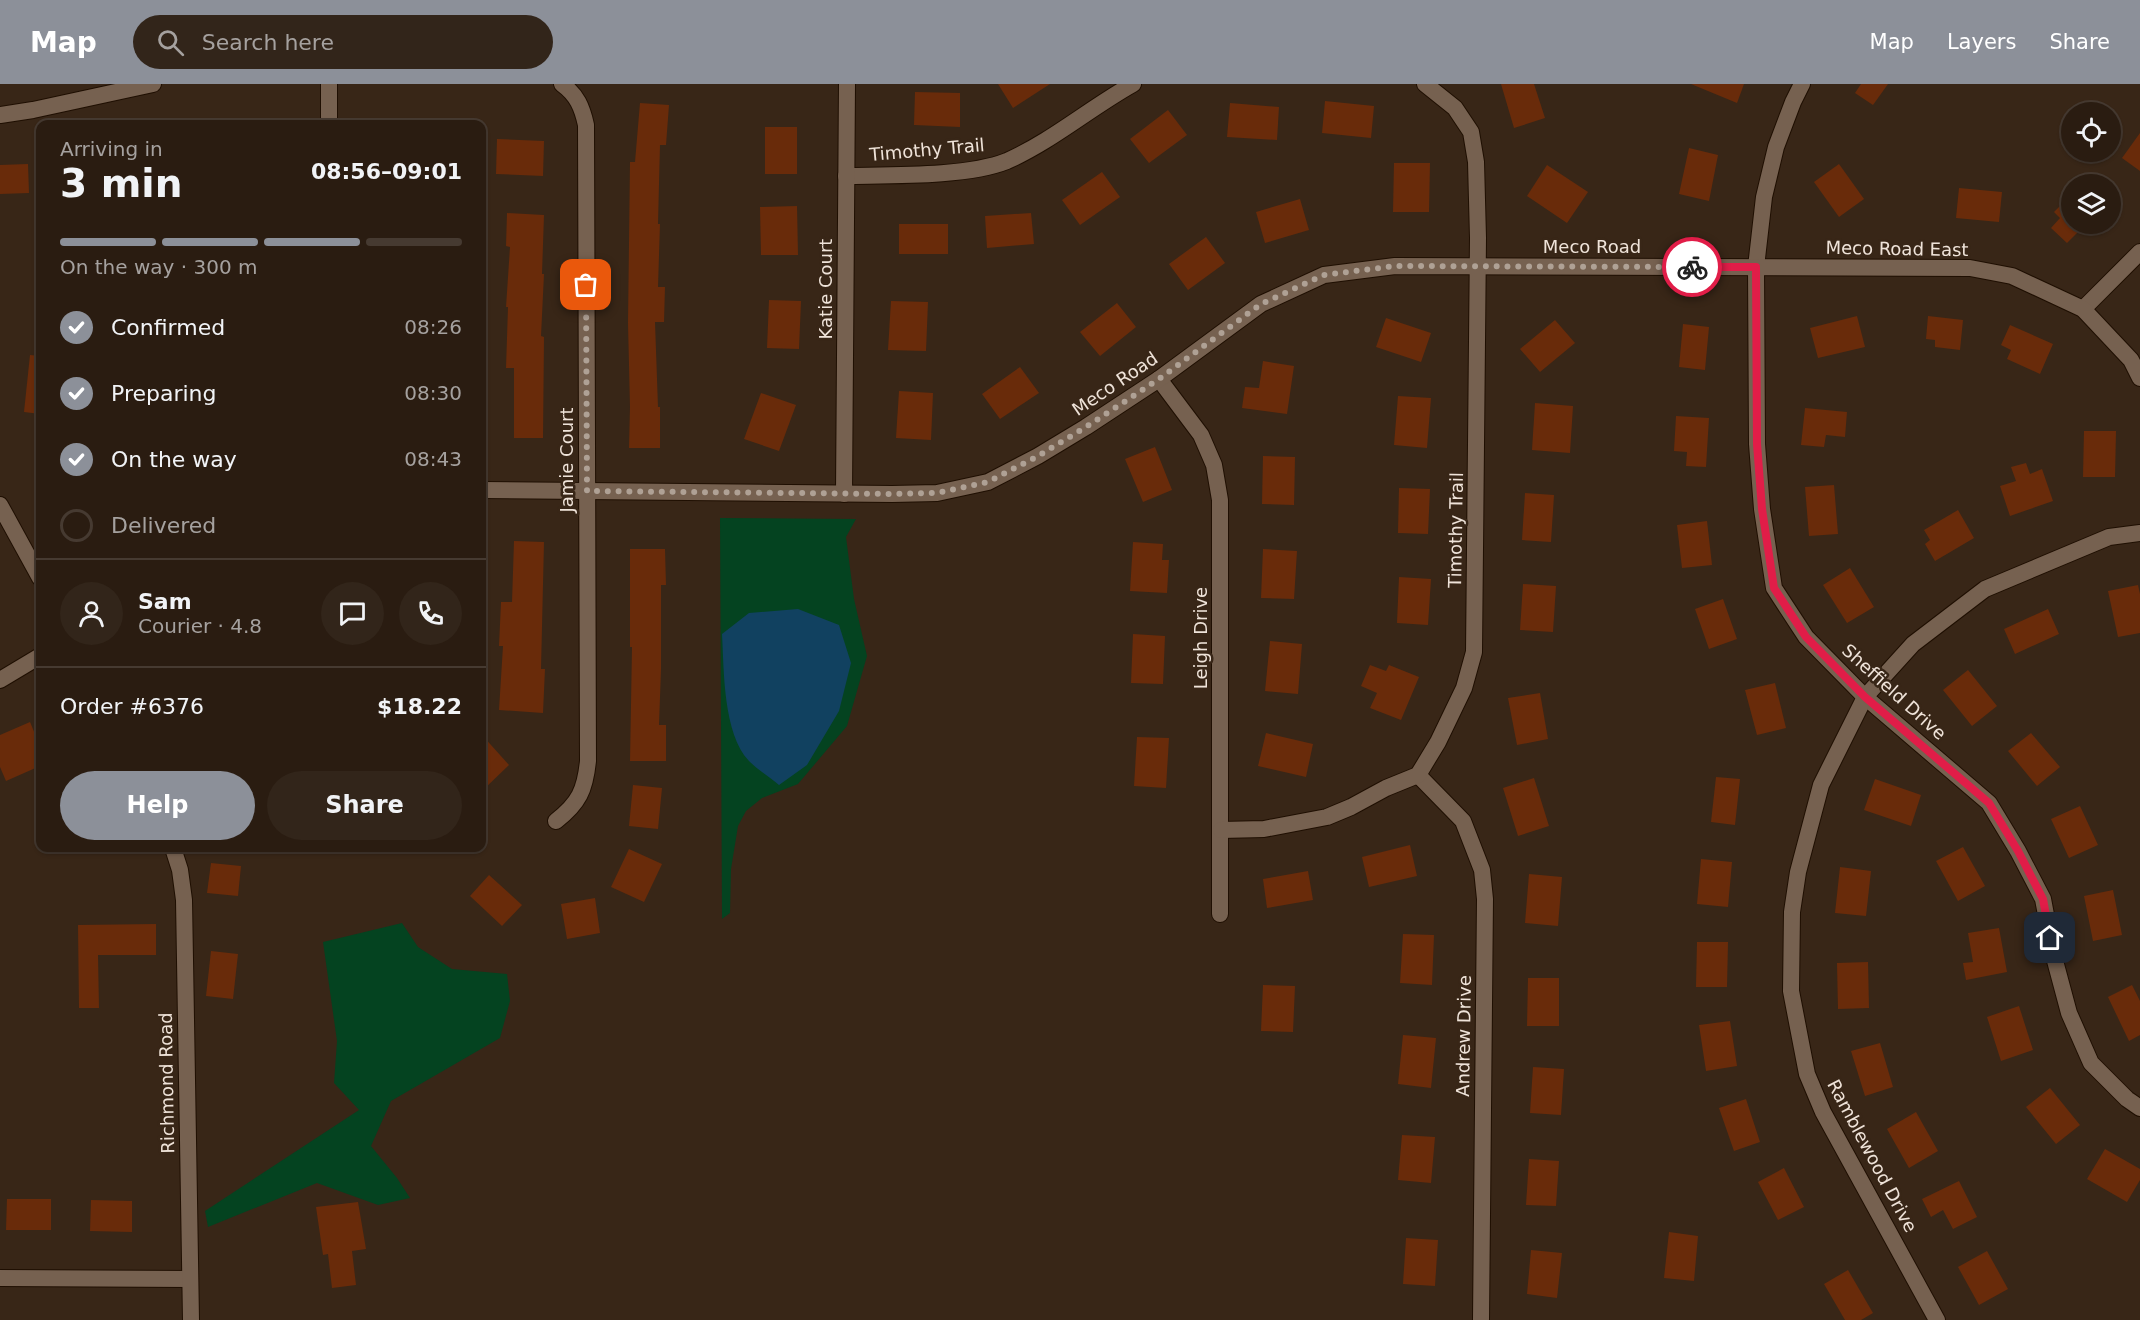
<!DOCTYPE html>
<html lang="en">
<head>
<meta charset="utf-8">
<style>
	:root { --surface:#2a1c11; --page:#32251a; --text:#f1f3f6; --muted:#a5a19f; --line:#463a31; --accent:#8c9099 }
	body { margin:0; font-family:"DejaVu Sans",sans-serif; background:var(--page); color:var(--text); height:100vh; display:flex; flex-direction:column; font-size:22px; white-space:nowrap }
	* { box-sizing:border-box; margin:0 }
	p { font-size:20px; color:var(--muted) }
	.icon { flex:none; width:33px; height:33px; fill:none; stroke:currentColor; stroke-width:2; stroke-linecap:round; stroke-linejoin:round }
	.map { position:relative; flex:1; overflow:hidden }
	.details { position:absolute; left:36px; top:36px; width:450px; height:732px; display:flex; flex-direction:column; background:var(--surface); border-radius:12px; box-shadow:0 2px 4px #0004,0 0 0 2px var(--line) }
	.details>* { flex:none }
	.buttons { position:absolute; left:2061px; top:18px; display:grid; gap:12px }
	.buttons a { display:grid; place-items:center; width:60px; height:60px; border-radius:50%; background:var(--surface); box-shadow:0 2px 4px #0004,0 0 0 2px var(--line); font-size:30px }
	.pin { position:absolute; display:grid; place-items:center; width:51px; height:51px; color:#fff; margin:-26px; border-radius:12px; box-shadow:0 3px 9px #0006 }
	.courier { position:absolute; display:grid; place-items:center; width:60px; height:60px; margin:-30px; border:4px solid #e11d48; border-radius:50%; background:#fff; color:#222; box-shadow:0 2px 8px #0007 }
	.headline em { font-style:normal; font-weight:600 }
	.headline div { display:flex; flex-direction:column-reverse }
	.headline { display:flex; align-items:center; justify-content:space-between; height:102px; padding:0 24px }
	h1 { font-size:39px; font-weight:600; line-height:45px }
	.bar { display:grid; grid-template-columns:repeat(4,1fr); gap:9px 6px; align-content:center; height:72px; padding:0 24px }
	.bar i { height:8px; border-radius:4px; background:var(--line) }
	.bar .active { background:var(--accent) }
	.bar p { grid-column:span 4 }
	.line { display:flex; align-items:center; gap:15px; padding:0 24px; border-top:2px solid var(--line) }
	.line div { flex:1 }
	.round { display:grid; place-items:center; flex:none; width:63px; height:63px; border-radius:32px; background:var(--page) }
	ol { padding:0 24px; list-style:none }
	li { display:flex; align-items:center; gap:18px; height:66px }
	li p { margin-inline-start:auto }
	li .icon { padding:6px; border-radius:50%; background:var(--accent); color:#fff; stroke-width:4 }
	li:last-child { color:var(--muted) }
	li i { width:33px; height:33px; border:3px solid var(--line); border-radius:50% }
	.button { display:flex; gap:12px; margin-top:auto; padding:12px 24px }
	.button a { flex:1; height:69px; border-radius:36px; background:var(--accent); color:#fff; font-size:24px; font-weight:600; line-height:69px; text-align:center }
	.button a+a { background:var(--page); color:var(--text) }
	header { display:flex; align-items:center; gap:36px; box-sizing:border-box; height:84px; padding:0 30px; background:var(--accent); color:#fff }
	header strong { font-size:28px }
	nav { display:flex; gap:33px; margin-inline-start:auto; font-size:21px }
	.search { width:420px; height:54px; background:var(--page); display:flex; align-items:center; gap:15px; box-sizing:border-box; padding:0 21px; border-radius:33px; color:var(--muted); font-size:22px }
	.map>svg:first-child { display:block }
	.green { fill:#044320 }
	.water { fill:#114160 }
	.building { fill:#692b0a }
	.lines { fill:none; stroke-linecap:round; stroke-linejoin:round }
	.minor-casing { stroke:#1f0f02; stroke-width:18 }
	.tertiary-casing { stroke:#1f0f02; stroke-width:18 }
	.minor { stroke:#766150; stroke-width:16 }
	.tertiary { stroke:#766150; stroke-width:16 }
	.done { stroke:#afa195; stroke-width:6; stroke-dasharray:0 10.8 }
	.route { stroke:#e11d48; stroke-width:8 }
	.labels { text-anchor:middle; stroke-width:5; stroke-linejoin:round; paint-order:stroke }
	.street-label { font-size:18px; fill:#efe3d9; stroke:#382617 }
</style>
</head>
<body>
<header>
<strong>Map</strong>
<div class="search"><svg class="icon" aria-label="search" viewBox="0 0 24 24"><circle cx="10" cy="10" r="6"/><path d="M15 15l6 6"/></svg>Search here</div>
<nav><a>Map</a><a>Layers</a><a>Share</a></nav>
</header>
<div class="map">
<svg width="2140" height="1236" viewBox="0 0 2140 1236">
	<rect width="100%" height="100%" fill="#382617"/>
	<g class="green">
		<path d="M720,434L856,435L846,453L854,515L867,572L847,642L798,700L762,714L746,727L738,742L731,785L730,829L722,835Z"/>
		<path d="M402,839L418,863L452,885L507,890L510,917L500,954L391,1017L371,1062L397,1094L410,1114L378,1121L317,1099L208,1143L205,1127L359,1026L334,999L337,957L323,858Z"/>
	</g>
	<path class="water" d="M798,525L839,541L851,579L839,627L807,681L779,701C770,693 758,686 749,677C723,650 724,586 722,550L749,529Z"/>
	<g class="building">
		<path d="M998,0H1050L1013,24Z"/>
		<path d="M1501,0H1534L1545,34L1514,44Z"/>
		<path d="M1691,0H1744L1737,19Z"/>
		<path d="M1861,0H1888L1873,21L1855,9Z"/>
		<path d="M915,8L960,9V43L914,41Z"/>
		<path d="M1325,17L1374,22L1371,54L1322,49Z"/>
		<path d="M640,19L669,21L666,61H660L658,140H660L658,203H665L664,238H655L658,323H660V364H629L630,323L628,239L630,78H635Z"/>
		<path d="M1230,19L1279,23L1277,56L1227,53Z"/>
		<path d="M1168,26L1187,51L1149,79L1130,55Z"/>
		<rect x="765" y="43" width="32" height="47"/>
		<path d="M2140,49V87L2122,74Z"/>
		<path d="M497,55L544,57L543,92L496,90Z"/>
		<path d="M1689,64L1718,71L1709,117L1679,110Z"/>
		<path d="M1394,79H1430L1429,128H1393Z"/>
		<path d="M28,80L29,109L0,110V81Z"/>
		<path d="M1839,80L1864,115L1839,133L1814,98Z"/>
		<path d="M1547,81L1588,108L1567,139L1527,112Z"/>
		<path d="M1102,88L1120,113L1080,141L1062,116Z"/>
		<path d="M1959,104L2002,108L1999,138L1956,134Z"/>
		<path d="M2072,110V140H2086L2067,159L2051,144L2060,134L2054,128Z"/>
		<path d="M1300,115L1309,146L1265,159L1256,128Z"/>
		<path d="M797,122L798,171H761L760,123Z"/>
		<path d="M507,129L544,131L542,190H544L541,252L544,253L543,354H514V284H506L508,223H506L510,163L506,162Z"/>
		<path d="M1031,129L1034,160L987,164L985,132Z"/>
		<rect x="899" y="140" width="49" height="30"/>
		<path d="M1206,153L1225,179L1188,206L1169,180Z"/>
		<path d="M769,216L801,217L799,265L767,264Z"/>
		<path d="M891,217L928,218L926,267L888,266Z"/>
		<path d="M1117,219L1136,243L1100,272L1080,248Z"/>
		<path d="M1857,232L1865,263L1818,274L1810,244Z"/>
		<path d="M1928,232L1963,236L1960,266L1935,263V256L1926,255Z"/>
		<path d="M1386,234L1431,249L1421,278L1376,263Z"/>
		<path d="M1555,236L1575,259L1540,288L1520,265Z"/>
		<path d="M1683,240L1709,243L1705,286L1679,283Z"/>
		<path d="M2010,241L2053,260L2040,290L2007,275L2011,266L2001,261Z"/>
		<path d="M30,271L40,272V330L24,328Z"/>
		<path d="M1263,277L1294,282L1287,330L1242,324L1245,303L1259,304Z"/>
		<path d="M1020,283L1039,309L1000,335L982,310Z"/>
		<path d="M899,307L933,309L931,356L896,354Z"/>
		<path d="M761,309L796,321L779,367L744,355Z"/>
		<path d="M1398,312L1431,314L1427,364L1394,361Z"/>
		<path d="M1535,319L1573,322L1570,369L1532,366Z"/>
		<path d="M1805,324L1847,328L1845,353L1826,351L1824,363L1801,361Z"/>
		<path d="M1676,332L1709,334L1706,383L1686,382L1687,368L1674,367Z"/>
		<path d="M2084,347H2116L2115,393H2083Z"/>
		<path d="M1155,363L1172,406L1143,418L1125,375Z"/>
		<path d="M1263,372L1295,373L1294,421L1262,420Z"/>
		<path d="M2026,379L2030,390L2042,385L2053,417L2010,432L2000,402L2016,397L2011,383Z"/>
		<path d="M1834,401L1838,450L1809,452L1805,403Z"/>
		<path d="M1399,404L1430,405L1428,450L1398,449Z"/>
		<path d="M1525,409L1554,411L1551,458L1522,456Z"/>
		<path d="M1958,426L1974,454L1935,477L1925,460L1930,456L1924,446Z"/>
		<path d="M1707,437L1712,481L1682,484L1677,441Z"/>
		<path d="M514,457L544,458L541,585H545L543,629L499,626L503,562H499L501,518H512Z"/>
		<path d="M1133,458L1163,460L1162,476H1169L1167,509L1130,507Z"/>
		<path d="M630,465H665L666,501H661V585L659,641H666V677H630L632,563H630Z"/>
		<path d="M1263,465L1297,467L1294,515L1261,514Z"/>
		<path d="M1850,484L1874,523L1847,539L1823,501Z"/>
		<path d="M1399,493L1431,495L1428,541L1397,539Z"/>
		<path d="M1523,500L1556,502L1553,548L1520,546Z"/>
		<path d="M2138,501L2140,510V549L2118,553L2108,507Z"/>
		<path d="M1723,515L1737,555L1709,565L1695,525Z"/>
		<path d="M2048,525L2059,550L2015,570L2004,545Z"/>
		<path d="M1133,550L1165,552L1163,600L1131,599Z"/>
		<path d="M1270,557L1302,560L1298,610L1265,607Z"/>
		<path d="M1370,581L1386,587L1389,581L1419,593L1401,636L1370,624L1377,609L1361,602Z"/>
		<path d="M1968,586L1997,622L1972,642L1943,606Z"/>
		<path d="M1775,599L1786,644L1757,651L1745,606Z"/>
		<path d="M1540,609L1548,655L1517,661L1508,614Z"/>
		<path d="M30,638L40,662V682L6,697L0,683V651Z"/>
		<path d="M1266,649L1313,660L1306,693L1258,682Z"/>
		<path d="M2031,649L2060,683L2037,702L2008,667Z"/>
		<path d="M482,651L509,681L482,707Z"/>
		<path d="M1137,653L1169,654L1166,704L1134,702Z"/>
		<path d="M1716,693L1740,695L1735,741L1711,738Z"/>
		<path d="M1534,694L1549,742L1518,752L1503,704Z"/>
		<path d="M1875,695L1921,711L1911,742L1864,726Z"/>
		<path d="M633,701L662,704L658,745L629,742Z"/>
		<path d="M2080,722L2098,761L2069,774L2051,735Z"/>
		<path d="M1410,761L1417,792L1369,803L1362,773Z"/>
		<path d="M1963,763L1985,802L1958,817L1936,777Z"/>
		<path d="M629,765L662,780L644,818L611,803Z"/>
		<path d="M1701,775L1732,778L1728,823L1697,820Z"/>
		<path d="M211,779L241,782L238,812L207,809Z"/>
		<path d="M1840,783L1871,787L1866,832L1835,829Z"/>
		<path d="M1308,787L1313,816L1267,824L1263,795Z"/>
		<path d="M1529,790L1562,793L1558,842L1525,839Z"/>
		<path d="M489,791L522,821L502,842L470,812Z"/>
		<path d="M2113,806L2122,851L2093,857L2084,812Z"/>
		<path d="M595,814L600,849L567,855L561,820Z"/>
		<path d="M156,840V871H98L99,924H79L78,841Z"/>
		<path d="M1999,844L2007,888L1966,896L1963,879L1973,878L1968,849Z"/>
		<path d="M1403,850L1434,851L1432,901L1400,899Z"/>
		<path d="M1697,858H1728L1727,903H1696Z"/>
		<path d="M211,867L238,870L233,915L206,912Z"/>
		<path d="M1868,878L1869,924L1838,925L1837,879Z"/>
		<path d="M1528,894H1559V942H1527Z"/>
		<path d="M1263,901L1295,902L1293,948L1261,947Z"/>
		<path d="M2132,901L2140,917V951L2129,957L2108,913Z"/>
		<path d="M2019,922L2033,966L2001,977L1987,933Z"/>
		<path d="M1730,937L1737,982L1706,987L1699,941Z"/>
		<path d="M1403,951L1436,954L1431,1004L1398,1000Z"/>
		<path d="M1880,959L1893,1003L1865,1012L1851,967Z"/>
		<path d="M1533,983L1564,985L1561,1031L1530,1029Z"/>
		<path d="M2050,1004L2080,1041L2056,1060L2026,1023Z"/>
		<path d="M1746,1015L1760,1058L1734,1067L1719,1024Z"/>
		<path d="M1916,1028L1938,1067L1909,1084L1887,1045Z"/>
		<path d="M1402,1051L1435,1053L1431,1099L1398,1096Z"/>
		<path d="M2105,1065L2140,1085V1096L2127,1118L2087,1095Z"/>
		<path d="M1529,1075L1559,1077L1556,1122L1526,1121Z"/>
		<path d="M1784,1084L1804,1123L1778,1136L1758,1098Z"/>
		<path d="M1959,1097L1977,1133L1953,1145L1943,1126L1931,1133L1922,1115Z"/>
		<path d="M7,1115H51V1146H6Z"/>
		<path d="M91,1116L132,1117V1148L90,1147Z"/>
		<path d="M358,1118L366,1165L352,1167L356,1201L332,1204L328,1170L323,1171L316,1123Z"/>
		<path d="M1669,1148L1698,1152L1694,1197L1664,1194Z"/>
		<path d="M1406,1154L1438,1156L1435,1202L1403,1200Z"/>
		<path d="M1531,1166L1562,1169L1557,1214L1527,1210Z"/>
		<path d="M1987,1167L2008,1205L1979,1221L1958,1183Z"/>
		<path d="M1848,1186L1873,1229L1861,1236H1845L1824,1200Z"/>
	</g>
	<g class="lines">
		<defs>
			<g id="minor">
				<path d="M1802,0L1793,18L1776,63L1764,113L1756,183L1757,360L1762,425L1774,504L1806,553L1865,613L1989,719L2018,767L2043,815L2054,873L2069,929L2091,979L2127,1015L2140,1024"/>
				<path d="M0,31L33,26L153,0"/>
				<path d="M329,40V0"/>
				<path d="M846,92C890,91 967,93 1007,77C1052,57 1090,24 1133,0"/>
				<path d="M2083,225L2140,168"/>
				<path d="M1159,295L1201,351L1214,381L1220,416V830"/>
				<path d="M482,406L892,410L937,409L988,398L1038,372L1086,343L1159,295L1261,220L1324,191L1395,182L1970,184L2012,192L2083,225L2131,276L2140,294"/>
				<path d="M844,410L847,0"/>
				<path d="M0,596L40,572"/>
				<path d="M1418,691L1463,737L1482,786L1485,815L1481,1236"/>
				<path d="M556,737C579,719 585,706 588,677L586,41C582,23 577,11 562,0"/>
				<path d="M1221,746L1264,745L1327,733L1351,723L1386,704L1418,691L1438,658L1464,604L1474,568L1478,154L1476,78L1471,48L1455,24L1425,0"/>
				<path d="M0,1194L190,1195"/>
				<path d="M1937,1236L1823,1028L1807,990L1791,907L1792,828L1798,788L1821,701L1865,613L1913,560L1985,505L2109,453L2140,449"/>
			</g>
			<g id="tertiary">
				<path d="M0,421L40,494"/>
				<path d="M173,764L180,786L184,816L191,1236"/>
			</g>
		</defs>
		<use href="#minor" class="minor-casing"/>
		<use href="#tertiary" class="tertiary-casing"/>
		<use href="#minor" class="minor"/>
		<use href="#tertiary" class="tertiary"/>
	</g>
	<g class="lines">
		<path class="done" d="M586,201L587,407L892,410L937,409L988,398L1038,372L1086,343L1159,295L1261,220L1324,191L1395,182L1692,183"/>
		<path class="route" d="M1692,183H1756L1757,360L1762,425L1774,504L1806,553L1865,613L1989,719L2018,767L2043,815L2050,854"/>
	</g>
	<g class="labels">
		<g class="street-label">
			<text transform="translate(927 66) rotate(-5)" y="6">Timothy Trail</text>
			<text x="1592" y="169">Meco Road</text>
			<text transform="translate(1897 165) rotate(1)" y="6">Meco Road East</text>
			<text transform="translate(826 205) rotate(-90)" y="6">Katie Court</text>
			<text transform="translate(1115 300) rotate(-34)" y="6">Meco Road</text>
			<text transform="translate(567 376) rotate(-90)" y="6">Jamie Court</text>
			<text transform="translate(1456 446) rotate(-89)" y="6">Timothy Trail</text>
			<text transform="translate(1201 554) rotate(-90)" y="6">Leigh Drive</text>
			<text transform="translate(1894 608) rotate(42)" y="6">Sheffield Drive</text>
			<text transform="translate(1464 952) rotate(-89)" y="6">Andrew Drive</text>
			<text transform="translate(167 999) rotate(-91)" y="6">Richmond Road</text>
			<text transform="translate(1872 1072) rotate(62)" y="6">Ramblewood Drive</text>
		</g>
	</g>
</svg>
<div class="buttons">
<a><svg class="icon" aria-label="locate" viewBox="0 0 24 24"><circle cx="12" cy="12" r="6"/><path d="M12 2v4M12 18v4M2 12h4M18 12h4"/></svg></a>
<a><svg class="icon" aria-label="layers" viewBox="0 0 24 24"><path d="M12 4l9 5-9 5-9-5zM3 14l9 5 9-5"/></svg></a>
</div>
<div class="pin" style="left:586px;top:201px;background:#ea580c"><svg class="icon" aria-label="bag" viewBox="0 0 24 24"><path d="M5 8h14l-1 12H6zM9 8a3 3 0 0 1 6 0"/></svg></div>
<div class="pin" style="left:2050px;top:854px;background:#1f2937"><svg class="icon" aria-label="home" viewBox="0 0 24 24"><path d="M3 11l9-7 9 7M6 9v11h12V9"/></svg></div>
<div class="courier" style="left:1692px;top:183px"><svg class="icon" aria-label="bike" viewBox="0 0 24 24"><circle cx="6" cy="16" r="4"/><circle cx="18" cy="16" r="4"/><path d="M6 16l4-8h5l3 8M10 8l3 8H6M13 5h3"/></svg></div>
<section class="details">
<div class="headline"><div><h1>3 min</h1><p>Arriving in</p></div><em>08:56–09:01</em></div>
<div class="bar"><i class="active"></i><i class="active"></i><i class="active"></i><i></i><p>On the way · 300 m</p></div>
<ol>
<li><svg class="icon" aria-label="check" viewBox="0 0 24 24"><path d="M5 12l5 5 9-10"/></svg>Confirmed<p>08:26</p></li>
<li><svg class="icon" aria-label="check" viewBox="0 0 24 24"><path d="M5 12l5 5 9-10"/></svg>Preparing<p>08:30</p></li>
<li><svg class="icon" aria-label="check" viewBox="0 0 24 24"><path d="M5 12l5 5 9-10"/></svg>On the way<p>08:43</p></li>
<li><i></i>Delivered</li>
</ol>
<div class="line" style="height:108px"><a class="round"><svg class="icon" aria-label="person" viewBox="0 0 24 24"><circle cx="12" cy="8" r="4"/><path d="M4 21q1-7 8-7t8 7"/></svg></a><div><b>Sam</b><p>Courier · 4.8</p></div><a class="round"><svg class="icon" aria-label="chat" viewBox="0 0 24 24"><path d="M4 5h16v11H9l-5 4z"/></svg></a><a class="round"><svg class="icon" aria-label="phone" viewBox="0 0 24 24"><path d="M5 4h4l2 5-3 2q2 4 5 5l2-3 5 2v4C11 20 4 13 5 4z"/></svg></a></div>
<div class="line" style="height:78px"><div>Order #6376</div><b>$18.22</b></div>
<div class="button"><a>Help</a><a>Share</a></div>
</section>
</div>
</body>
</html>
